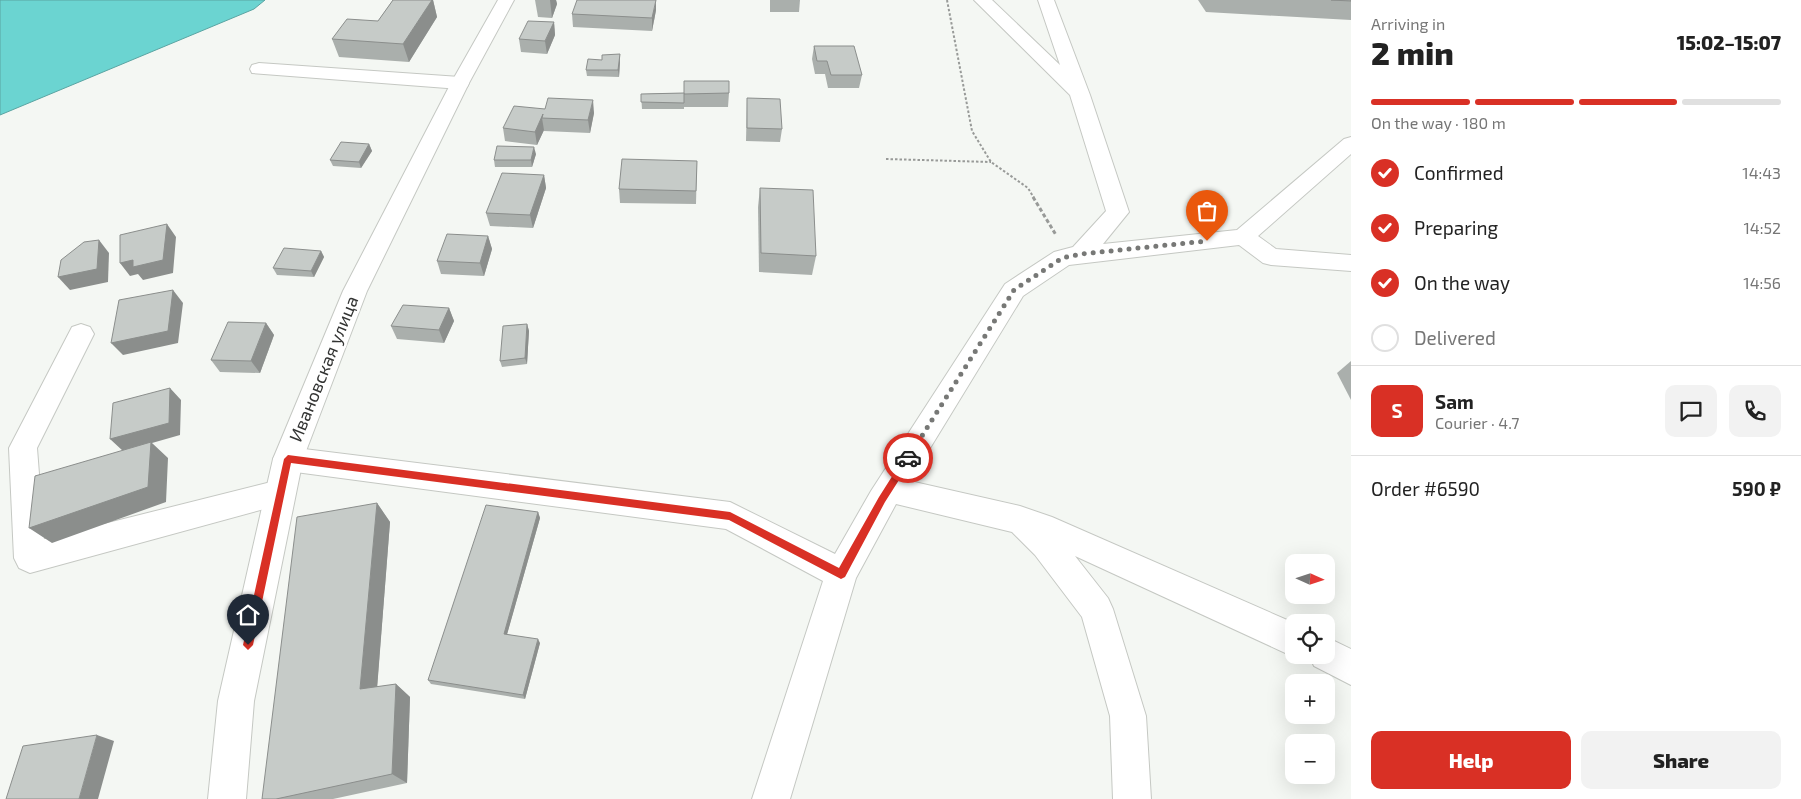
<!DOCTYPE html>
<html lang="en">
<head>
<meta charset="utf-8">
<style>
	:root { --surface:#fff; --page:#f2f2f2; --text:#222; --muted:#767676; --line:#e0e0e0; --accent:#d93025 }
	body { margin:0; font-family:"Exo 2",sans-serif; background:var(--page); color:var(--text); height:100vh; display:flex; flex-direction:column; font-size:19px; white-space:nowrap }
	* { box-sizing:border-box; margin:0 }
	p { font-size:16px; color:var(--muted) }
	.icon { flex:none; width:28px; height:28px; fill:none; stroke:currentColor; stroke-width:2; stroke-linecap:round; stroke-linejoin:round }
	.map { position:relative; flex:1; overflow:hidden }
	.details { display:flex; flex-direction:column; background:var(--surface); width:450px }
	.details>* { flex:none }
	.needle { width:32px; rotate:93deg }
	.buttons { position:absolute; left:1285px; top:554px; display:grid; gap:10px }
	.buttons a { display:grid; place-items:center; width:50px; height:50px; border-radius:10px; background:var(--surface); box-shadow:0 5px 20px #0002; font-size:25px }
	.pin { position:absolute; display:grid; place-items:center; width:42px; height:42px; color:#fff; margin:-51px -21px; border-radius:50% 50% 50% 0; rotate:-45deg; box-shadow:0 0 5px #0007 }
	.pin .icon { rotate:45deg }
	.courier { position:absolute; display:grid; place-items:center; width:50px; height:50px; margin:-25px; border:4px solid #d93025; border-radius:50%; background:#fff; color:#222; box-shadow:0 1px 6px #0007 }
	.overview em { font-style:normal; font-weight:800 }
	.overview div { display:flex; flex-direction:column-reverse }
	.overview { display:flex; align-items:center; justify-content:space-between; height:85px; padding:0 20px }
	h1 { font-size:32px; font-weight:800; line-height:38px }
	.bar { display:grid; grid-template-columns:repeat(4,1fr); gap:8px 5px; align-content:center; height:60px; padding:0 20px }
	.bar i { height:6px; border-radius:4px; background:var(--line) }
	.bar .current { background:var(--accent) }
	.bar p { grid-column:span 4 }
	.line { display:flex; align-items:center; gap:12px; padding:0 20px; border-top:1px solid var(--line) }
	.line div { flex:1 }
	.round { display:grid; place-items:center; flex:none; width:52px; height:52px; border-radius:10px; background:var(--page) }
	ol { padding:0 20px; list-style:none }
	li { display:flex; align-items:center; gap:15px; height:55px }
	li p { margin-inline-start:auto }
	li .icon { padding:5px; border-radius:50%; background:var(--accent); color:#fff; stroke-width:4 }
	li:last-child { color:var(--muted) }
	li i { width:28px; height:28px; border:2px solid var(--line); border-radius:50% }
	.primary-button { display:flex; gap:10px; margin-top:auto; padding:10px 20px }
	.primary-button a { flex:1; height:58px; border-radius:10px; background:var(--accent); color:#fff; font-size:20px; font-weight:800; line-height:58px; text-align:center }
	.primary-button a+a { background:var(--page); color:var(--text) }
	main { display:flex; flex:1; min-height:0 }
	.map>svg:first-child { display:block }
	.water { fill:#6bd4d1; stroke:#5aa4a2 }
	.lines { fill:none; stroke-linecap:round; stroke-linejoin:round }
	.minor-casing { stroke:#c5c8c3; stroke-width:2 }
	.major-casing { stroke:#c5c8c3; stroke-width:2 }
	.path-far1 { stroke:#989a98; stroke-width:2; stroke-dasharray:2.5 2; stroke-linecap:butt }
	.path { stroke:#989a98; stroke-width:3; stroke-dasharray:4 2.5; stroke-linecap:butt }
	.minor { fill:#fff; fill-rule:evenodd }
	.major { fill:#fff; fill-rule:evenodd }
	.wall { fill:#aaafac }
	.shaded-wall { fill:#8b8e8c }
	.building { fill:#c6cbc8; stroke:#8b8e8c }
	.route { fill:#d93025 }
	.done { stroke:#777876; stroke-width:5; stroke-dasharray:0 9 }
	.labels { text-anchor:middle; stroke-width:5; stroke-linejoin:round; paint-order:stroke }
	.street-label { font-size:18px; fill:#333433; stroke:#fff }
</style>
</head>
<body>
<main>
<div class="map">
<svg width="1351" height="799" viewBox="0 0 1351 799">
	<rect width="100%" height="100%" fill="#f4f7f3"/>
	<path class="water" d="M0,0H265L254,9L0,115Z"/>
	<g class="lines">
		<defs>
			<g id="minor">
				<path d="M974,0H992L1060,65L1038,0H1054L1090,95L1129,212L1103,244L1237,230L1344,139L1351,137V154L1258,236L1276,249L1351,255V271L1271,265L1263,263L1239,245L1069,265L1023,296L910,481L1020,506L1052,517L1294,623V655H1299L1294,657L1075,556L1108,598L1113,609L1146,716L1151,799H1113L1110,716L1082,617L1035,555L1012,532L896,504L856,578L790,799H752L823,581L726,529L288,471L278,468L273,459L278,450L288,447L730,502L835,554L871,491L1005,284L1054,252L1073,247L1106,211L1070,95Z"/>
				<path d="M259,63L460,77L467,79L469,83L467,87L460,89L252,73L250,69L252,65Z"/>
				<path d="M81,324L90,327L94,334L37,448L44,539L279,480L290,484L294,493L290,502L30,573L19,568L14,558L9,448L72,327Z"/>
				<path d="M1326,637L1351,649V685L1314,666L1309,655H1326Z"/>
			</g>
			<path id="major" d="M498,0H514L469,83L367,291L303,459L254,701L246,799H208L218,701L273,459L343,291L451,83Z"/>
		</defs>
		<use href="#minor" class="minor-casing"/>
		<use href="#major" class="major-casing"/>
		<g class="path-far1">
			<path d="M947,0L972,131L991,162L1028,188L1034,198"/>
			<path d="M886,159L991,162"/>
		</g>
		<path class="path" d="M1033,197L1056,235"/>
		<use href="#minor" class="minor"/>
		<use href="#major" class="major"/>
	</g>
	<g class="wall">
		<path d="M393,0H433L437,17L409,62L339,57L332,39L378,21Z"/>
		<path d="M535,0H556L557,4L552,18L538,17Z"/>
		<path d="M770,0H800L799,12H770Z"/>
		<path d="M1198,0H1351V20L1206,12Z"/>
		<path d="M656,10L652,31L573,27L572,14Z"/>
		<path d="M554,22L555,35L547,54L521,52L519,39Z"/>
		<path d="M814,46L862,75L859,88H828L825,74H815L812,59Z"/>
		<path d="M620,54V61L619,77L587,76L586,70L602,60Z"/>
		<path d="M684,93H729L728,107H684V109H642L641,94Z"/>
		<path d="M747,98L782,129L780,142L746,141Z"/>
		<path d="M545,109L594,113L590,133L544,131V130L537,145L505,141L503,128Z"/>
		<path d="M369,144L372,151L361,168L333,166L330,160Z"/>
		<path d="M536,154L532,167H495L494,160Z"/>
		<path d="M697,161L696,204L620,203L619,189Z"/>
		<path d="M544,175L546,188L533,228L490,226L486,213Z"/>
		<path d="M760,188L816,256L812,275L759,272L758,207Z"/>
		<path d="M488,236L492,249L484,276L441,274L437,261Z"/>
		<path d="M321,251L324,257L314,277L277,275L273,268Z"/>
		<path d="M449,308L454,321L444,343L397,339L391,326Z"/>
		<path d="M266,323L274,335L260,373L220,372L211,360Z"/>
		<path d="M527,324L529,331L527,364L502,367L500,361Z"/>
		<path d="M1351,361V400L1337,373Z"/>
		<path d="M377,503L390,522L377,687L396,684L410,697L407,783L333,799H262Z"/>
		<path d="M538,512L540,518L507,634L540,643L525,699L431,684L428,680Z"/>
	</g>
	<g class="shaded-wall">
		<path d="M432,0H433L437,17L409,62L403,44Z"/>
		<path d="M550,0H556L557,4L552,18Z"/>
		<path d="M656,0V10L652,31V18Z"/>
		<path d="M554,22L555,35L547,54L545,41Z"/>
		<path d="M620,54V61L619,77L618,70Z"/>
		<path d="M593,100L594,113L590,133L588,120Z"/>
		<path d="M543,114L542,118L544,130L537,145L535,132Z"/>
		<path d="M369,144L372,151L361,168L359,162Z"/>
		<path d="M534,147L536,154L532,167L531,160Z"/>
		<path d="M544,175L546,188L533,228L530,215Z"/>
		<path d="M167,224L176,237L173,273L143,280L138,274L130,276L120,263Z"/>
		<path d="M488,236L492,249L484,276L480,263Z"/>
		<path d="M99,240L109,253L108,282L70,290L58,277Z"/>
		<path d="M321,251L324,257L314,277L311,271Z"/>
		<path d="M173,290L183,303L178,343L123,355L111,343Z"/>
		<path d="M449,308L454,321L444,343L439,330Z"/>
		<path d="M266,323L274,335L260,373L251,361Z"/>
		<path d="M527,324L529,331L527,364L525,358Z"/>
		<path d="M170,388L181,400L180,435L152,443L168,458L166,502L52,543L29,528L123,451L110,439Z"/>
		<path d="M377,503L390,522L376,702L360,689Z"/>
		<path d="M538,512L540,518L506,638L504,634Z"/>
		<path d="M538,639L540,643L525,699L523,695Z"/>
		<path d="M396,684L410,697L407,783L392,774Z"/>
		<path d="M97,735L114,741L98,799H79Z"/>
	</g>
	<g class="building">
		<path d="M393,0H432L403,44L332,39L347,19L378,21Z"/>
		<path d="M577,0H656L652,18L572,14Z"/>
		<path d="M1331,0H1351V1Z"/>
		<path d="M528,21L554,22L545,41L519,39Z"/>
		<path d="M814,46H854L862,75H831L827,61H817Z"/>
		<path d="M620,54L618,70H586L588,59L602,60V55Z"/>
		<path d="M684,81H729V93L684,94Z"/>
		<path d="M684,93V103L641,102V94Z"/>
		<path d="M548,98L593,100L588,120L542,118L543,114L535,132L503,128L514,106L545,109Z"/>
		<path d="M747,98L780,99L782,129L747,128Z"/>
		<path d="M341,142L369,144L359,162L330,160Z"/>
		<path d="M497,146L534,147L531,160H494Z"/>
		<path d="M622,159L697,161L696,191L619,189Z"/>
		<path d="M502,173L544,175L530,215L486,213Z"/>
		<path d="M760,188L813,190L816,256L761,253Z"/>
		<path d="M167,224L163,260L133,267V260L120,263V235Z"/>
		<path d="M447,234L488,236L480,263L437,261Z"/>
		<path d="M99,240L97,269L58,277L61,260L84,242Z"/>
		<path d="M284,248L321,251L311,271L273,268Z"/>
		<path d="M173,290L168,331L111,343L119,300Z"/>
		<path d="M403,305L449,308L439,330L391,326Z"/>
		<path d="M228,322L266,323L251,361L211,360Z"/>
		<path d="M527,324L525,358L500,361L503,326Z"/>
		<path d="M170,388L169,423L110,439L113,403Z"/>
		<path d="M151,442L148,487L29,528L35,476Z"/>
		<path d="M377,503L360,689L396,684L392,774L276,799H262L297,517Z"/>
		<path d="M486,505L538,512L504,634L538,639L523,695L428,680Z"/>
		<path d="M97,735L79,799H6L23,746Z"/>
	</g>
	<path class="route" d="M288,455L730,512L839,568L879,497L905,456H911L913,458L885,502L845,577L841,579L729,520L291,463L253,645L248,650L243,645L284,459Z"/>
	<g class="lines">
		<path class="done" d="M908,458L1014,290L1062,258L1081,254L1207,241"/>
	</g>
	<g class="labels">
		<g class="street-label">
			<text transform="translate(324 369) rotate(-68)" y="6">Ивановская улица</text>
		</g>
	</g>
</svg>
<div class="buttons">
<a><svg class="needle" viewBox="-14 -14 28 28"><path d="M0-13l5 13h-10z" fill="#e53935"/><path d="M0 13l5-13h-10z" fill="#767676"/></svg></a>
<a><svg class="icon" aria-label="locate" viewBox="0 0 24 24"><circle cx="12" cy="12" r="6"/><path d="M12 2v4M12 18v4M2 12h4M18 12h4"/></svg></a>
<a>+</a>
<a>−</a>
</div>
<div class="pin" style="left:1207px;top:241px;background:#ea580c"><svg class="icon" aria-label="bag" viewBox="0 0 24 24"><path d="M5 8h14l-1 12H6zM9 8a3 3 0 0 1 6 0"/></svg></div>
<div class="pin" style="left:248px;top:645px;background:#1f2937"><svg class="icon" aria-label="home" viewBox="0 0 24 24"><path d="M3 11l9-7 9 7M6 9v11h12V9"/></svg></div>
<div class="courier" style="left:908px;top:458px"><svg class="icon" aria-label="car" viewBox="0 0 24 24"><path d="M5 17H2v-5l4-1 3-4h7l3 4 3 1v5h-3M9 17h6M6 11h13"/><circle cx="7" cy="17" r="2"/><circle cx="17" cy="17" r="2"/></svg></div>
</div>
<section class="details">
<div class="overview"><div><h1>2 min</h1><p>Arriving in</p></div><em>15:02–15:07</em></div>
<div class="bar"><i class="current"></i><i class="current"></i><i class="current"></i><i></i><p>On the way · 180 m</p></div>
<ol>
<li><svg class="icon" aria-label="check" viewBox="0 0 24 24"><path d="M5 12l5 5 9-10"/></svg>Confirmed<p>14:43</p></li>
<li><svg class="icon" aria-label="check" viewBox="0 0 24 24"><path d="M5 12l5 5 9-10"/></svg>Preparing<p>14:52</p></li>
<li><svg class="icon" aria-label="check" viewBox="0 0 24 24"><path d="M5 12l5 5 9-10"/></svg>On the way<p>14:56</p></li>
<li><i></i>Delivered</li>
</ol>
<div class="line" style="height:90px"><b class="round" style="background:var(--accent);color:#fff">S</b><div><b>Sam</b><p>Courier · 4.7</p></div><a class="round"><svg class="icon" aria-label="chat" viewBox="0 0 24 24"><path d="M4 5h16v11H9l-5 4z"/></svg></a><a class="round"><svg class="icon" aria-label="phone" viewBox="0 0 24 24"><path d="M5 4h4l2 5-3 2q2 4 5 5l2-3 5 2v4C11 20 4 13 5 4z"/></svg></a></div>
<div class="line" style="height:65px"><div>Order #6590</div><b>590 ₽</b></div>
<div class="primary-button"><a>Help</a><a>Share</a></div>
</section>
</main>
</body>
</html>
